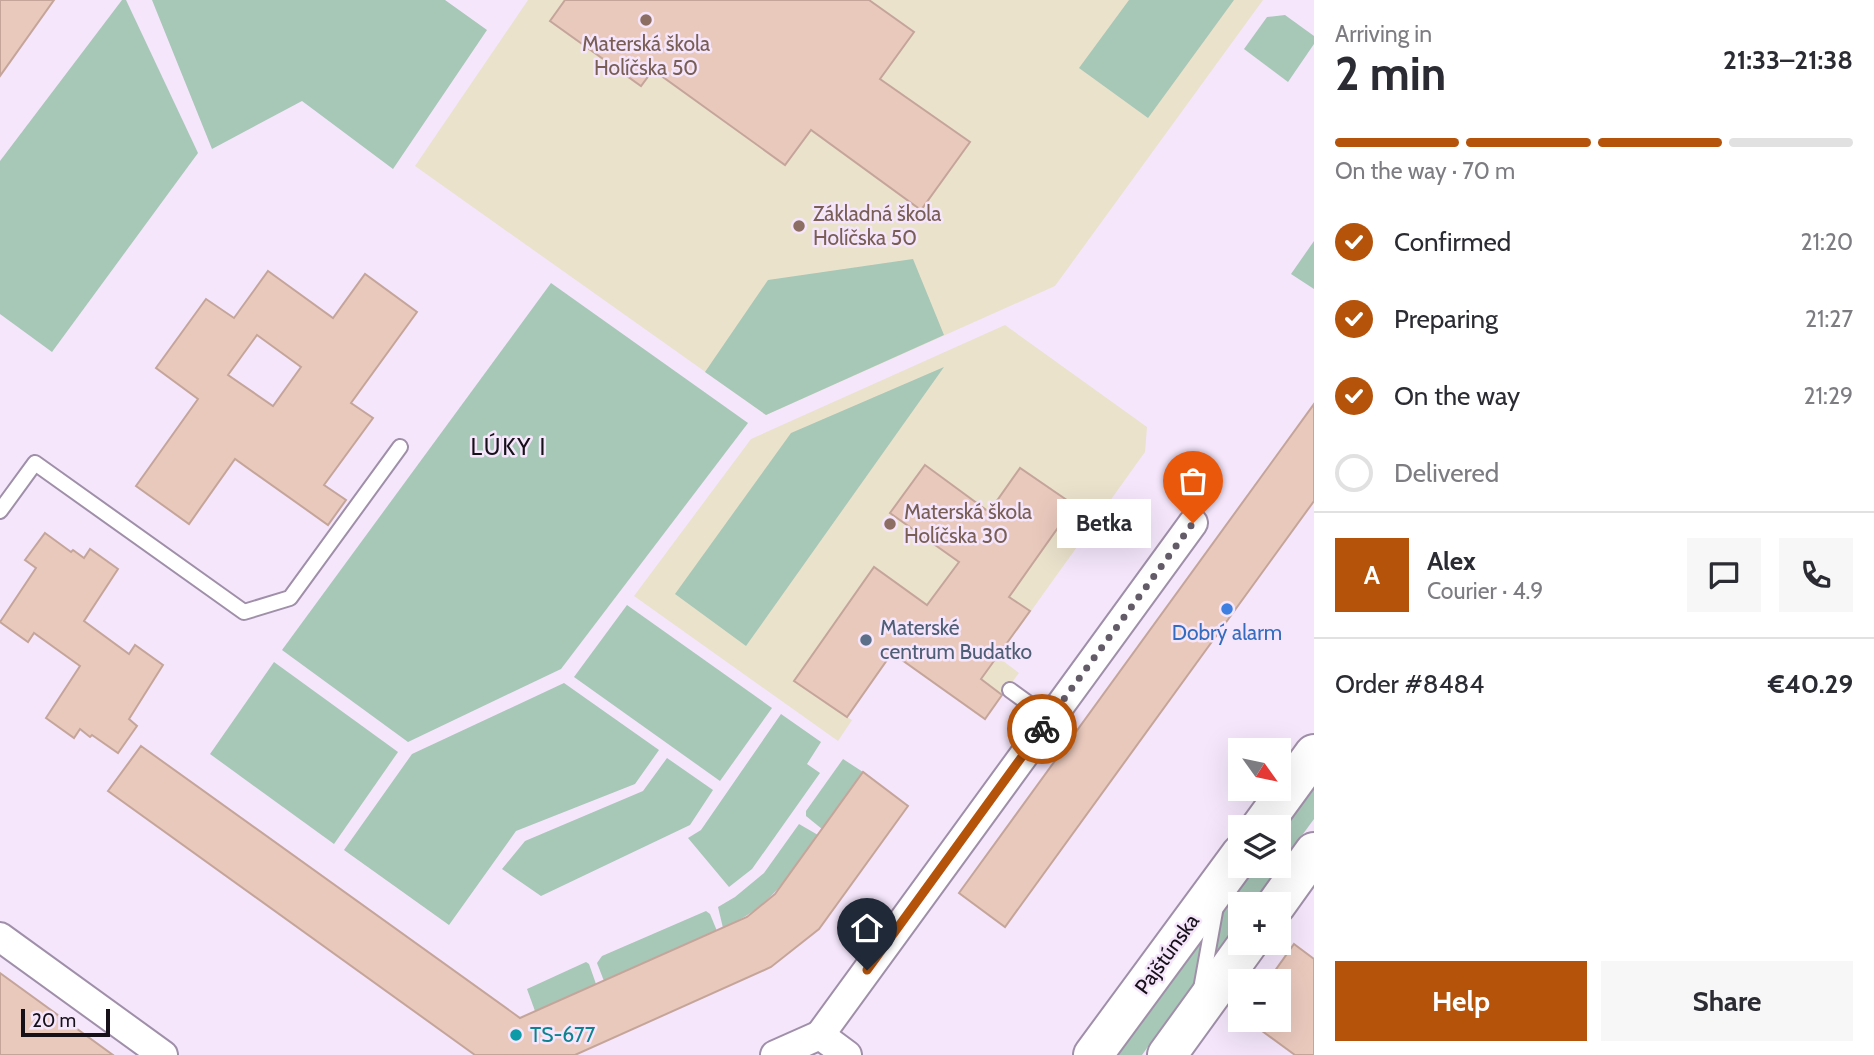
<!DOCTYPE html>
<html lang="en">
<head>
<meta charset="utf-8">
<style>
	:root { --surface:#fff; --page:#f7f7f7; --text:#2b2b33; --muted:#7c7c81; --line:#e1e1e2; --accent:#b45309 }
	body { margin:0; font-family:Cabin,sans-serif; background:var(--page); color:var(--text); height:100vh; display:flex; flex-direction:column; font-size:26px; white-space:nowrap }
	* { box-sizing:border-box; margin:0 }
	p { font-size:23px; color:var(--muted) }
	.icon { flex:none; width:38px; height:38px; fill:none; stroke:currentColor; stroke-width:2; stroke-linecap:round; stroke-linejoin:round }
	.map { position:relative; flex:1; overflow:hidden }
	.drawer { display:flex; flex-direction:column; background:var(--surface); width:560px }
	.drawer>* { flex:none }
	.needle { width:46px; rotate:123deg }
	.controls { position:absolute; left:1228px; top:738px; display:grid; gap:14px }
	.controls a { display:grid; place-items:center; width:63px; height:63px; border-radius:0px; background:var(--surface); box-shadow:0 7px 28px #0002; font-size:35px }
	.scale { position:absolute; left:21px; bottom:18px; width:89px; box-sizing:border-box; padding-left:7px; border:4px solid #161019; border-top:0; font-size:19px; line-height:24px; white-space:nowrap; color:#161019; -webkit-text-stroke:5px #f5e6fc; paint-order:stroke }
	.pin { position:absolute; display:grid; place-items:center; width:60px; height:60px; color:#fff; margin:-72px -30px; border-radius:50% 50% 50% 0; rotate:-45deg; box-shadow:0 0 7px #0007 }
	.pin .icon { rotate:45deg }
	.courier { position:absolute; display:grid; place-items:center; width:70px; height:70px; margin:-35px; border:5px solid #b45309; border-radius:50%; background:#fff; color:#222; box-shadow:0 2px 9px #0007 }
	.bubble { position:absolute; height:49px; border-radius:0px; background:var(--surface); box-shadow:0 7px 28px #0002; font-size:23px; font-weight:700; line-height:49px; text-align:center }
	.headline em { font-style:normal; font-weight:700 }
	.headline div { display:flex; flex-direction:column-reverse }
	.headline { display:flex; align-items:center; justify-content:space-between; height:119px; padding:0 21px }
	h1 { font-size:46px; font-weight:700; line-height:52px }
	.bar { display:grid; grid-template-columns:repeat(4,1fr); gap:10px 7px; align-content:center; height:84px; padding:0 21px }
	.bar i { height:9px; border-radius:5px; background:var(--line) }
	.bar .selected { background:var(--accent) }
	.bar p { grid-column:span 4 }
	.line { display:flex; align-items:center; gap:18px; padding:0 21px; border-top:2px solid var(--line) }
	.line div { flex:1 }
	.round { display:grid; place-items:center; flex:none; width:74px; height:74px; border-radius:0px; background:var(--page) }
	ol { padding:0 21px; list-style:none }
	li { display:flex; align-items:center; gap:21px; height:77px }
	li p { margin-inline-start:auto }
	li .icon { padding:7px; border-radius:50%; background:var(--accent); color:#fff; stroke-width:4 }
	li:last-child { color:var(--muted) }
	li i { width:38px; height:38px; border:4px solid var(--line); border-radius:50% }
	.cta { display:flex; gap:14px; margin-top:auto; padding:14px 21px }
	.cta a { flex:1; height:80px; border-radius:0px; background:var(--accent); color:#fff; font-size:28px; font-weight:700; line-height:80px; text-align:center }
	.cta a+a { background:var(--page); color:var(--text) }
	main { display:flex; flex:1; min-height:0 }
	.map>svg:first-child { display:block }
	.education { fill:#ebe2cc }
	.green { fill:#a7c7b7 }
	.building { fill:#eac9bd; stroke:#c5a59a; stroke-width:2; fill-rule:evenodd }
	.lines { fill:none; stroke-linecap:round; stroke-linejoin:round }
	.lane-casing { stroke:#a08fa8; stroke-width:18 }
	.street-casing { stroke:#a08fa8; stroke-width:32 }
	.secondary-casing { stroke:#a08fa8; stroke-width:42 }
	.lane { stroke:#fff; stroke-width:14 }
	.street { stroke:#fff; stroke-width:28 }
	.secondary { stroke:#fff; stroke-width:38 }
	.done { stroke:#645b68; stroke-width:7; stroke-dasharray:0 12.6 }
	.route { stroke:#b45309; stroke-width:9 }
	.education-dot { fill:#8d6e63; stroke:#f5e6fc; stroke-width:2.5 }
	.shop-dot { fill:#3f7fe0; stroke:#f5e6fc; stroke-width:2.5 }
	.service-dot { fill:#5c6f8a; stroke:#f5e6fc; stroke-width:2.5 }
	.culture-dot { fill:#0f9aa8; stroke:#f5e6fc; stroke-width:2.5 }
	.labels { text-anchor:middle; stroke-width:5; stroke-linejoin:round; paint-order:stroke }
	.education-label { font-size:21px; fill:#785e54; stroke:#f5e6fc; text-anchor:start }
	.service-label { font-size:21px; fill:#4e5e75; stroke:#f5e6fc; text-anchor:start }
	.shop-label { font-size:21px; fill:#366cbe; stroke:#f5e6fc }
	.street-label { font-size:21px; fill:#161019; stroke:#f5e6fc }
	.culture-label { font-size:21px; fill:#0d838f; stroke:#f5e6fc; text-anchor:start }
	.neighbourhood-label { font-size:23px; letter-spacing:2px; fill:#161019; stroke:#f5e6fc }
</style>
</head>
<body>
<main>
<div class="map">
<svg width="1314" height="1055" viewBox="0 0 1314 1055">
	<rect width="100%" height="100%" fill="#f5e6fc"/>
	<g class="education">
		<path d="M528,0H1263L1055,286L766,415L415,166Z"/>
		<path d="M1005,325L1147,427L1145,452L998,657L1019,673L985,719L892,653L847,717L852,720L838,741L634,596L751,439Z"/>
	</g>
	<g class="green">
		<path d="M122,0H126L198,153L52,352L0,314V161Z"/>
		<path d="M152,0H445L487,30L393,169L302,101L212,149Z"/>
		<path d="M1129,0H1234L1148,118L1079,68Z"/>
		<path d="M1285,15L1314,36V44L1288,82L1244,49L1267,17Z"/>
		<path d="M1314,241V289L1291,274Z"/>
		<path d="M913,259L944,335L766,415L705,372L768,280Z"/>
		<path d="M551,283L748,423L561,669L408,742L282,650Z"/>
		<path d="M944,367L746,646L675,594L791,433Z"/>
		<path d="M627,605L772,708L720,781L574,677Z"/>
		<path d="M274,662L398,752L334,844L210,754Z"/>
		<path d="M564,683L659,750L635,784L516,831L449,925L344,850L412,754Z"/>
		<path d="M781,714L821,742L807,764L820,773L752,869L729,887L688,838L701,830Z"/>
		<path d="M667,758L713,790L690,825L541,896L502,869L525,841L643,791Z"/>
		<path d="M843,759L863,772L822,829L806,816V811Z"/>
		<path d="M1314,782V819L1251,905H1241V919L1142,1055H1116L1253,866H1279V830Z"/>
		<path d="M799,824L818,835C787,877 773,906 723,928L718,907L735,897L764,873Z"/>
		<path d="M706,911L710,914L717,931L604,981L597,963L602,956Z"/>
		<path d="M586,962L589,964L596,984L535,1011L527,989Z"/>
	</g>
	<g class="building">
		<path d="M0,0H54L0,76Z"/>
		<path d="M565,0H869L914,32L880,79L970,142L921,210L811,130L785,165L653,70L641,86L550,21Z"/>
		<path d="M268,271L333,318L365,274L417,312L351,403L373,418L324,485L346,500L328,525L235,459L189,524L136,486L198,399L156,368L206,299L234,318ZM257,335L301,367L273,406L228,375Z"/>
		<path d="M1314,404V501L1005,927L959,893Z"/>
		<path d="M925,465L989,512L1020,468L1074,505L1009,597L1030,611L981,679L1002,695L985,719L892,653L847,717L794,681L874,567L927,605L959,562L890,513Z"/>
		<path d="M45,533L71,552L73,550L84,558L90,549L118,569L84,621L129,654L135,645L163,665L129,719L137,726L118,753L92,735L90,737L80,729L74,738L46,718L80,666L34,633L28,642L0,622L36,568L25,560Z"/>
		<path d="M141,746L520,1018L747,917L775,894L863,772L908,806L819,929L771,967L575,1055H475L108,791Z"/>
		<path d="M1294,944L1314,959V1055H1295L1247,1020H1279V982H1267Z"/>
		<path d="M0,973L113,1055H0Z"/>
	</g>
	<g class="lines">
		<defs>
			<g id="lane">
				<path d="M0,511L35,463L244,612L290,598L400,447"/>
				<path d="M1010,690L1050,719"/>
				<path d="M1201,989L1216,906"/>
			</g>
			<g id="street">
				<path d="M0,937L163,1055"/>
				<path d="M820,1035L1193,523"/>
				<path d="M820,1035L847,1055"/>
				<path d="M775,1055L820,1035"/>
			</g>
			<g id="secondary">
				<path d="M1260,828L1314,754"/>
				<path d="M1276,905L1314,852"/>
				<path d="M1093,1055L1241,854"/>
				<path d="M1167,1055L1248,943"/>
			</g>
		</defs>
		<use href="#lane" class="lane-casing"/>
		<use href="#street" class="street-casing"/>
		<use href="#secondary" class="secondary-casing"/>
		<use href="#lane" class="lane"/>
		<use href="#street" class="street"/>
		<use href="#secondary" class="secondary"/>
	</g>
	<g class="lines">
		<path class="done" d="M1042,729L1193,523"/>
		<path class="route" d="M867,970L1042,729"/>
	</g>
	<g class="education-dot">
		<circle cx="646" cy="20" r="7"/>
		<circle cx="799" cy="226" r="7"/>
		<circle cx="890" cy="524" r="7"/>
	</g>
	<circle class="shop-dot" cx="1227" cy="609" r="7"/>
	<circle class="service-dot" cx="866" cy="640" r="7"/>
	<circle class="culture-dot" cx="516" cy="1035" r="7"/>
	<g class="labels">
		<g class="education-label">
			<text x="646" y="51" text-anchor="middle">Materská škola<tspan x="646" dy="24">Holíčska 50</tspan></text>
			<text x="813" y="221">Základná škola<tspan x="813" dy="24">Holíčska 50</tspan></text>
			<text x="904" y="519">Materská škola<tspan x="904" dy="24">Holíčska 30</tspan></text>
		</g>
		<g class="service-label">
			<text x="880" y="635">Materské<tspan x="880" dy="24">centrum Budatko</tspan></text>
		</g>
		<g class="shop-label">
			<text x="1227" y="640">Dobrý alarm</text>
		</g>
		<g class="street-label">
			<text transform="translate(1167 954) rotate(-54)" y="7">Pajštúnska</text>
		</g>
		<g class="culture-label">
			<text x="530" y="1042">TS-677</text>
		</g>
		<g class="neighbourhood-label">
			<text x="509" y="455">LÚKY I</text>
		</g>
	</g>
</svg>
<div class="controls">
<a><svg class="needle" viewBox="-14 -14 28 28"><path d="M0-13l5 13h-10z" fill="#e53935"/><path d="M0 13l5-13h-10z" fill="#7c7c81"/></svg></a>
<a><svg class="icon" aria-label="layers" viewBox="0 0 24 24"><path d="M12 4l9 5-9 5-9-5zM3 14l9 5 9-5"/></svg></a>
<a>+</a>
<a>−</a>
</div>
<div class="scale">20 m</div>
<div class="pin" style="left:1193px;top:523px;background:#ea580c"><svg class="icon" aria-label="bag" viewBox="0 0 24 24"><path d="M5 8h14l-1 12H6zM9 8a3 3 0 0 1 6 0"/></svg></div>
<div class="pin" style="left:867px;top:970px;background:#1f2937"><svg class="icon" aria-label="home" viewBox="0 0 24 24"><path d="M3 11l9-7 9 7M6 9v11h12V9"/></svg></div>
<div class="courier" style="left:1042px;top:729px"><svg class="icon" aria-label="bike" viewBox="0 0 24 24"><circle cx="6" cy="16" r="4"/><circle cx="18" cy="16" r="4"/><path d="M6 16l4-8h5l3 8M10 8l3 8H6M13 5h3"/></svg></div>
<div class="bubble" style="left:1057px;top:499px;width:94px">Betka</div>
</div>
<section class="drawer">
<div class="headline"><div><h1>2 min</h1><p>Arriving in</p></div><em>21:33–21:38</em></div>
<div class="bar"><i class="selected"></i><i class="selected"></i><i class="selected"></i><i></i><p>On the way · 70 m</p></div>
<ol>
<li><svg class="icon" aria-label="check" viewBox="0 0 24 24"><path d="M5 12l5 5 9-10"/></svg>Confirmed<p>21:20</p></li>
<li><svg class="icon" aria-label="check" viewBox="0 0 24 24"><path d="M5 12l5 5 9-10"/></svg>Preparing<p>21:27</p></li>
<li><svg class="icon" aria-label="check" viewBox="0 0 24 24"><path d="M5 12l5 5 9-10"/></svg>On the way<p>21:29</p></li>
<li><i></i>Delivered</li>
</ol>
<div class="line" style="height:126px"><b class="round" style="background:var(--accent);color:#fff">A</b><div><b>Alex</b><p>Courier · 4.9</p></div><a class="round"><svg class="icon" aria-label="chat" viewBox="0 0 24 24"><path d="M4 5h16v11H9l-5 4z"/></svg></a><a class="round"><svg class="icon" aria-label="phone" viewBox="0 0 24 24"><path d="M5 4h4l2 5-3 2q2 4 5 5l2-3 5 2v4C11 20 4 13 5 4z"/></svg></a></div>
<div class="line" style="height:91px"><div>Order #8484</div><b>€40.29</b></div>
<div class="cta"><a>Help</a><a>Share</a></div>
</section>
</main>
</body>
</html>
